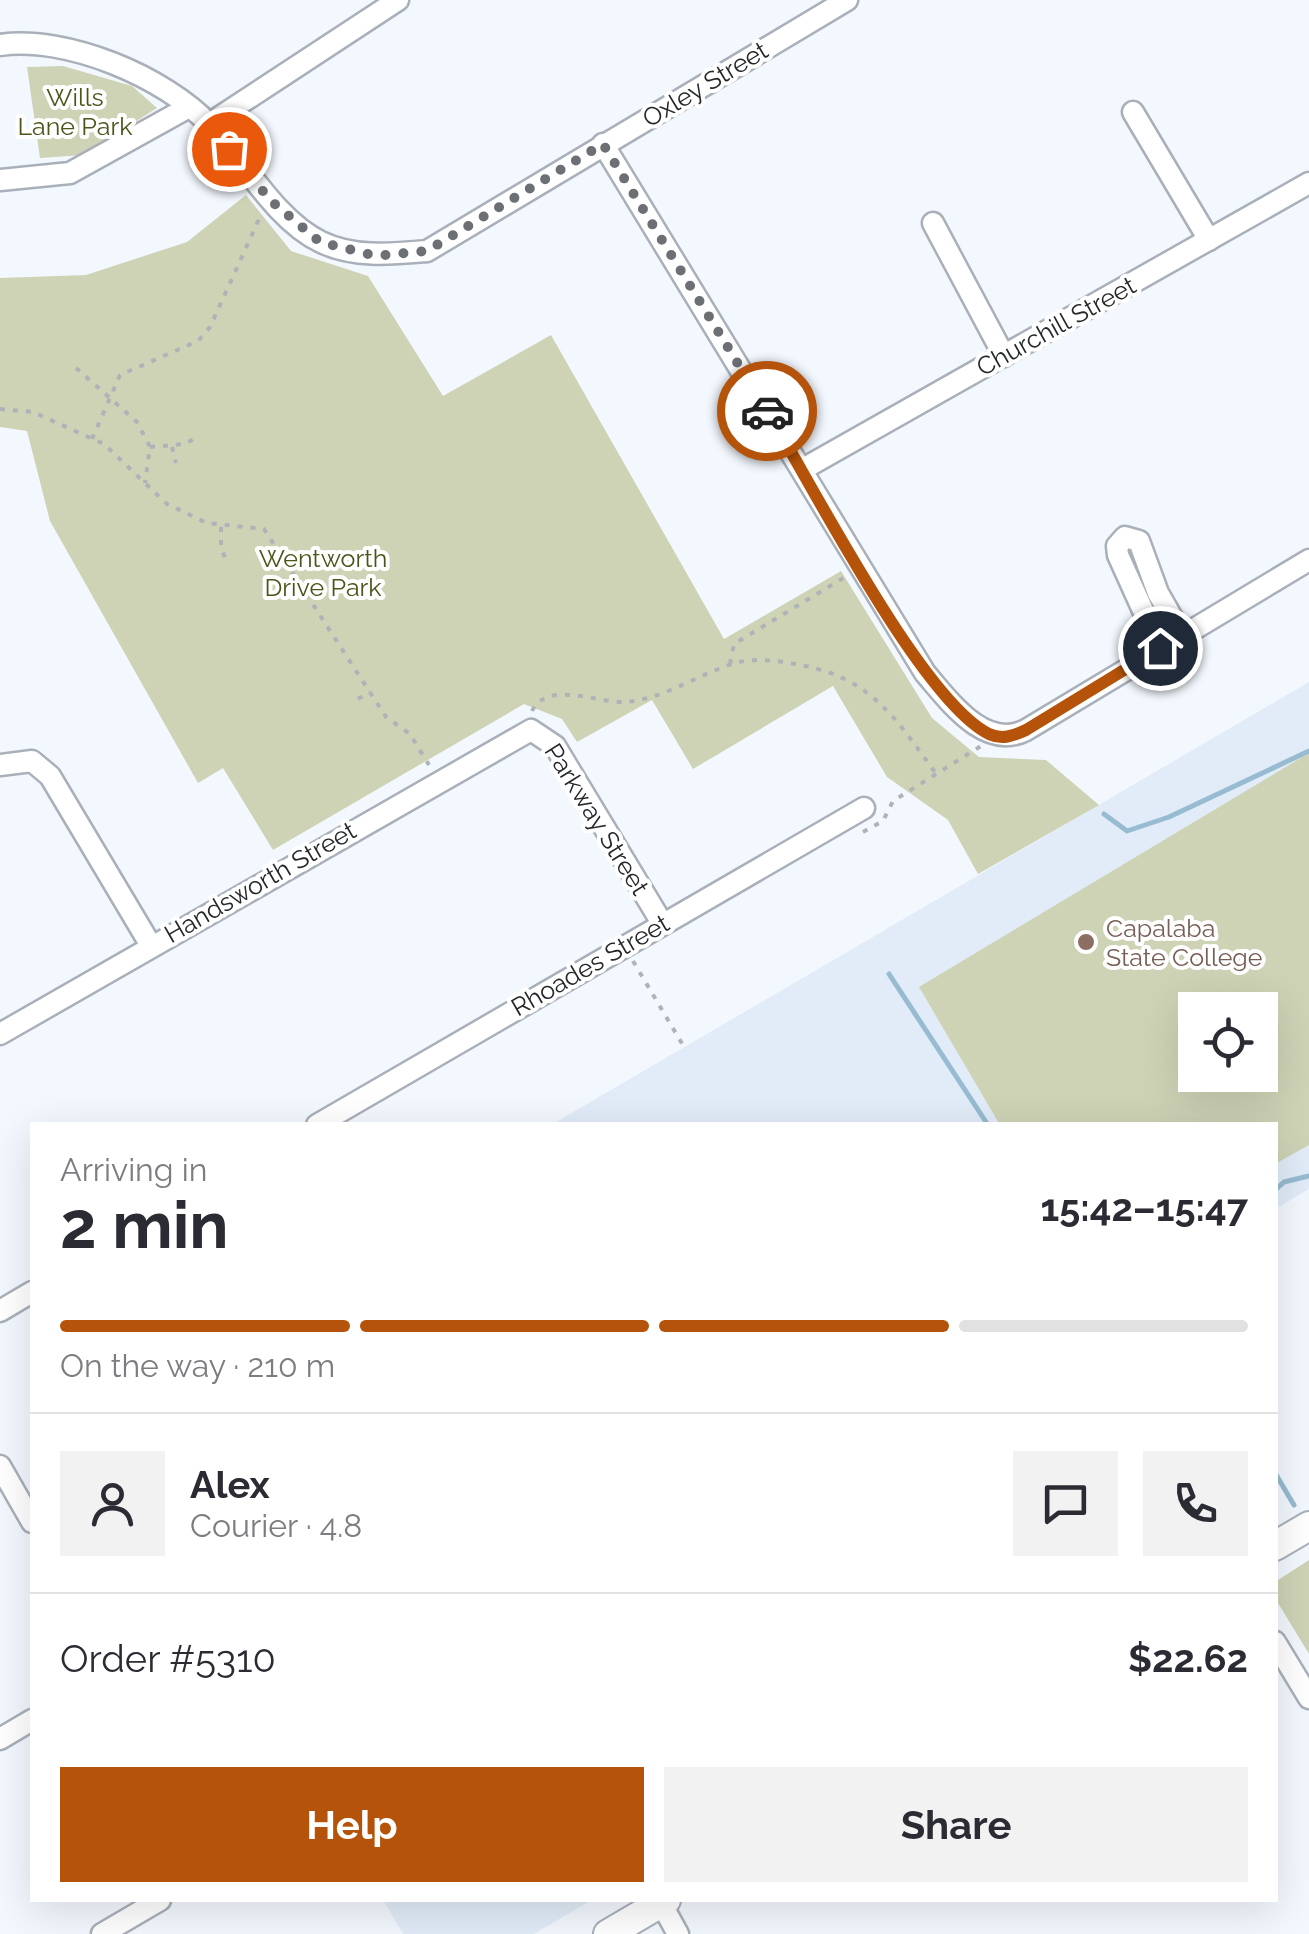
<!DOCTYPE html>
<html lang="en">
<head>
<meta charset="utf-8">
<style>
	:root { --surface:#fff; --page:#f2f2f3; --text:#2b2b33; --muted:#7c7c81; --line:#e1e1e2; --accent:#b45309 }
	body { margin:0; font-family:Raleway,sans-serif; background:var(--page); color:var(--text); height:100vh; display:flex; flex-direction:column; font-size:38px; white-space:nowrap }
	* { box-sizing:border-box; margin:0 }
	p { font-size:32px; color:var(--muted) }
	.icon { flex:none; width:55px; height:55px; fill:none; stroke:currentColor; stroke-width:2; stroke-linecap:round; stroke-linejoin:round }
	.map { position:relative; flex:1; overflow:hidden }
	.panel { position:absolute; left:30px; top:1122px; width:1248px; height:780px; display:flex; flex-direction:column; background:var(--surface); border-radius:0px; box-shadow:0 10px 40px #0002 }
	.panel>* { flex:none }
	.tools { position:absolute; left:1178px; top:992px; display:grid; gap:20px }
	.tools a { display:grid; place-items:center; width:100px; height:100px; border-radius:0px; background:var(--surface); box-shadow:0 10px 40px #0002; font-size:50px }
	.pin { position:absolute; display:grid; place-items:center; width:85px; height:85px; color:#fff; margin:-42px; border:5px solid #fff; border-radius:50%; box-shadow:0 2px 10px #0007 }
	.courier { position:absolute; display:grid; place-items:center; width:100px; height:100px; margin:-50px; border:8px solid #b45309; border-radius:50%; background:#fff; color:#222; box-shadow:0 2px 12px #0007 }
	.head em { font-style:normal; font-weight:700 }
	.head div { display:flex; flex-direction:column-reverse }
	.head { display:flex; align-items:center; justify-content:space-between; height:170px; padding:0 30px }
	h1 { font-size:65px; font-weight:700; line-height:75px }
	.bar { display:grid; grid-template-columns:repeat(4,1fr); gap:15px 10px; align-content:center; height:120px; padding:0 30px }
	.bar i { height:12px; border-radius:8px; background:var(--line) }
	.bar .active { background:var(--accent) }
	.bar p { grid-column:span 4 }
	.line { display:flex; align-items:center; gap:25px; padding:0 30px; border-top:2px solid var(--line) }
	.line div { flex:1 }
	.round { display:grid; place-items:center; flex:none; width:105px; height:105px; border-radius:0px; background:var(--page) }
	.cta { display:flex; gap:20px; margin-top:auto; padding:20px 30px }
	.cta a { flex:1; height:115px; border-radius:0px; background:var(--accent); color:#fff; font-size:40px; font-weight:700; line-height:115px; text-align:center }
	.cta a+a { background:var(--page); color:var(--text) }
	.map>svg:first-child { display:block }
	.built { fill:#e1ecf8; fill-rule:evenodd }
	.green { fill:#ced3b6; fill-rule:evenodd }
	.lines { fill:none; stroke-linecap:round; stroke-linejoin:round }
	.stream { stroke:#97bbd0; stroke-width:5 }
	.street-casing { stroke:#a9b0ba; stroke-width:25 }
	.secondary-casing { stroke:#a9b0ba; stroke-width:32 }
	.path { stroke:#aeb3b8; stroke-width:4; stroke-dasharray:5 8; stroke-linecap:butt }
	.street { stroke:#fff; stroke-width:20 }
	.secondary { stroke:#fff; stroke-width:28 }
	.done { stroke:#6c7074; stroke-width:10; stroke-dasharray:0 18 }
	.route { stroke:#b45309; stroke-width:12 }
	.education-dot { fill:#8d6e63; stroke:#fff; stroke-width:4 }
	.labels { text-anchor:middle; stroke-width:8; stroke-linejoin:round; paint-order:stroke }
	.street-label { font-size:25px; fill:#24272a; stroke:#fff }
	.park-label { font-size:25px; fill:#4d541a; stroke:#fff }
	.education-label { font-size:25px; fill:#785e54; stroke:#fff; text-anchor:start }
</style>
</head>
<body>
<div class="map">
<svg width="1309" height="1934" viewBox="0 0 1309 1934">
	<rect width="100%" height="100%" fill="#f3f8fe"/>
	<g class="built">
		<path d="M1309,682V1189L1275,1209V1125H551ZM1195,1010H1260V1075H1195Z"/>
		<path d="M383,1900H592L534,1934H403Z"/>
	</g>
	<g class="green">
		<path d="M63,66L132,86L157,108L83,155L40,158L27,67Z"/>
		<path d="M246,195L291,251L368,276L443,396L551,335L724,639L841,571L932,718L979,757L1046,760L1099,805L978,874L948,820L887,777L833,686L693,769L652,700L577,742L562,719L524,704L273,850L223,768L198,783L50,521L27,431L0,427V278L86,275L187,242Z"/>
		<path d="M1309,753V1145L1275,1164V1125H1000L919,987ZM1195,1010H1260V1075H1195Z"/>
		<path d="M1309,1560V1654L1275,1598V1582Z"/>
	</g>
	<g class="lines">
		<g class="stream">
			<path d="M1104,814L1127,831L1169,817L1309,751"/>
			<path d="M889,974L988,1125"/>
			<path d="M1275,1190L1284,1182L1309,1176"/>
			<path d="M1275,1473L1294,1505"/>
		</g>
		<defs>
			<g id="street">
				<path d="M0,45C66,35 165,77 210,125C243,160 276,221 321,242C354,258 392,254 427,251L847,0"/>
				<path d="M1133,112L1209,240"/>
				<path d="M209,124L398,0"/>
				<path d="M603,144L925,673C950,702 985,751 1026,730L1309,560"/>
				<path d="M0,180L70,173L189,107"/>
				<path d="M933,223L1004,356"/>
				<path d="M803,469L1309,183"/>
				<path d="M1160,648L1118,555L1117,546L1125,537L1139,541L1158,593L1182,635"/>
				<path d="M0,765L32,761L50,776L150,944"/>
				<path d="M0,1034L531,730L555,746L662,923"/>
				<path d="M317,1125L864,808"/>
				<path d="M0,1311L32,1292"/>
				<path d="M0,1466L32,1522"/>
				<path d="M1275,1642L1309,1698"/>
				<path d="M0,1739L32,1720"/>
				<path d="M661,1903L678,1934"/>
				<path d="M102,1934L160,1900"/>
			</g>
			<g id="secondary">
				<path d="M1275,1546L1309,1526"/>
				<path d="M608,1934L666,1900"/>
			</g>
		</defs>
		<use href="#street" class="street-casing"/>
		<use href="#secondary" class="secondary-casing"/>
		<g class="path">
			<path d="M76,368L137,422L150,447L145,483"/>
			<path d="M0,409L33,412L104,444L167,504L207,523L264,529L386,717L410,734L429,765"/>
			<path d="M92,439L120,375L198,341L210,327L260,217"/>
			<path d="M150,447L185,444L199,436"/>
			<path d="M172,447L176,463"/>
			<path d="M221,527V548L226,560"/>
			<path d="M730,664L734,644L845,577"/>
			<path d="M358,699L370,692"/>
			<path d="M532,711C547,680 598,703 624,702C664,700 701,672 739,662C758,658 781,661 800,665C872,678 896,719 937,775"/>
			<path d="M863,832L883,821L893,801L981,746"/>
			<path d="M633,961L684,1047"/>
		</g>
		<use href="#street" class="street"/>
		<use href="#secondary" class="secondary"/>
	</g>
	<g class="lines">
		<path class="done" d="M229,149L270,200L320,242L376,256L427,251L603,144L767,411"/>
		<path class="route" d="M767,411C812,484 921,700 989,734C1002,740 1013,736 1026,730L1160,648"/>
	</g>
	<circle class="education-dot" cx="1086" cy="942" r="10"/>
	<g class="labels">
		<g class="street-label">
			<text transform="translate(705 84) rotate(-31)" y="9">Oxley Street</text>
			<text transform="translate(1056 326) rotate(-29)" y="9">Churchill Street</text>
			<text transform="translate(597 819) rotate(58)" y="9">Parkway Street</text>
			<text transform="translate(260 882) rotate(-30)" y="9">Handsworth Street</text>
			<text transform="translate(590 965) rotate(-30)" y="9">Rhoades Street</text>
		</g>
		<g class="park-label">
			<text x="75" y="106">Wills<tspan x="75" dy="29">Lane Park</tspan></text>
			<text x="323" y="567">Wentworth<tspan x="323" dy="29">Drive Park</tspan></text>
		</g>
		<g class="education-label">
			<text x="1106" y="937">Capalaba<tspan x="1106" dy="29">State College</tspan></text>
		</g>
	</g>
</svg>
<div class="tools">
<a><svg class="icon" aria-label="locate" viewBox="0 0 24 24"><circle cx="12" cy="12" r="6"/><path d="M12 2v4M12 18v4M2 12h4M18 12h4"/></svg></a>
</div>
<div class="pin" style="left:229px;top:149px;background:#ea580c"><svg class="icon" aria-label="bag" viewBox="0 0 24 24"><path d="M5 8h14l-1 12H6zM9 8a3 3 0 0 1 6 0"/></svg></div>
<div class="pin" style="left:1160px;top:648px;background:#1f2937"><svg class="icon" aria-label="home" viewBox="0 0 24 24"><path d="M3 11l9-7 9 7M6 9v11h12V9"/></svg></div>
<div class="courier" style="left:767px;top:411px"><svg class="icon" aria-label="car" viewBox="0 0 24 24"><path d="M5 17H2v-5l4-1 3-4h7l3 4 3 1v5h-3M9 17h6M6 11h13"/><circle cx="7" cy="17" r="2"/><circle cx="17" cy="17" r="2"/></svg></div>
<section class="panel">
<div class="head"><div><h1>2 min</h1><p>Arriving in</p></div><em>15:42–15:47</em></div>
<div class="bar"><i class="active"></i><i class="active"></i><i class="active"></i><i></i><p>On the way · 210 m</p></div>
<div class="line" style="height:180px"><a class="round"><svg class="icon" aria-label="person" viewBox="0 0 24 24"><circle cx="12" cy="8" r="4"/><path d="M4 21q1-7 8-7t8 7"/></svg></a><div><b>Alex</b><p>Courier · 4.8</p></div><a class="round"><svg class="icon" aria-label="chat" viewBox="0 0 24 24"><path d="M4 5h16v11H9l-5 4z"/></svg></a><a class="round"><svg class="icon" aria-label="phone" viewBox="0 0 24 24"><path d="M5 4h4l2 5-3 2q2 4 5 5l2-3 5 2v4C11 20 4 13 5 4z"/></svg></a></div>
<div class="line" style="height:130px"><div>Order #5310</div><b>$22.62</b></div>
<div class="cta"><a>Help</a><a>Share</a></div>
</section>
</div>
</body>
</html>
